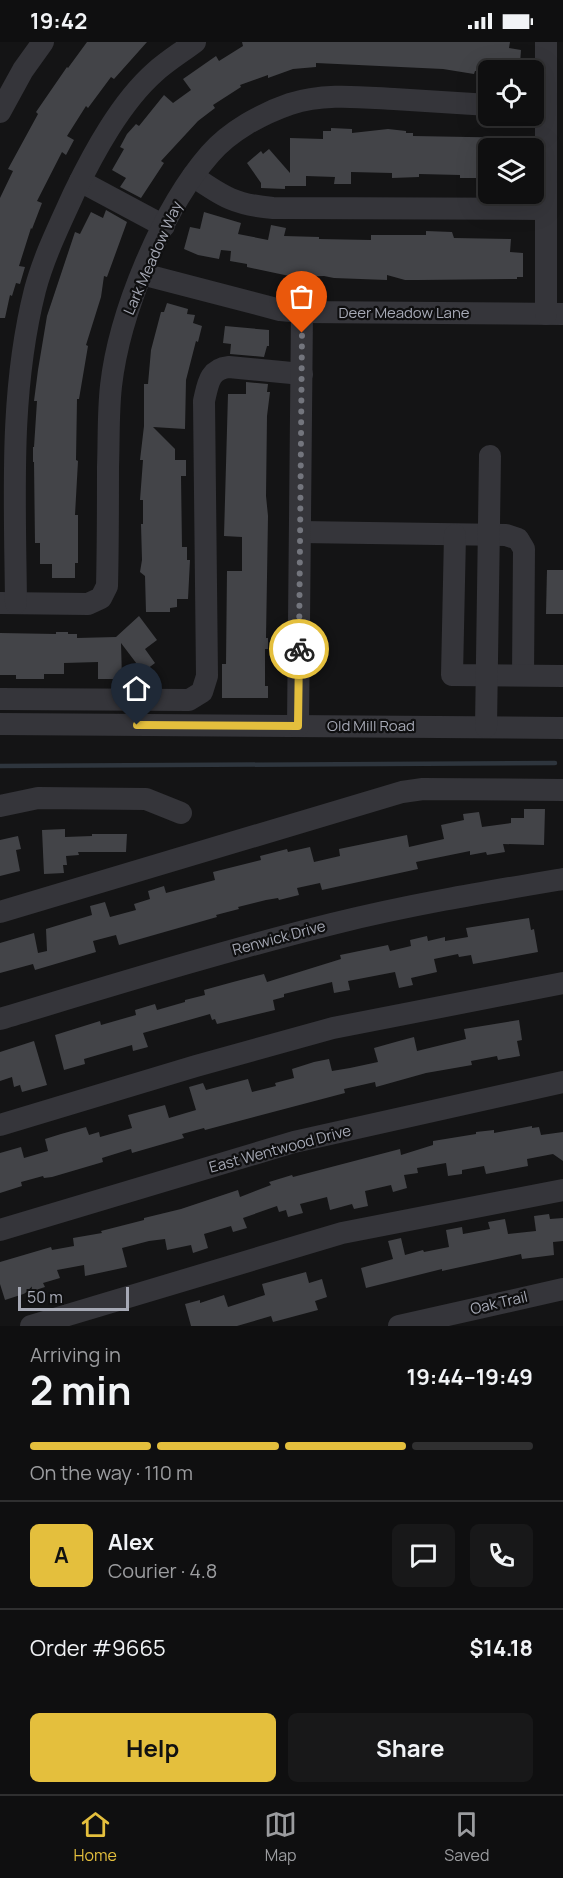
<!DOCTYPE html>
<html lang="en">
<head>
<meta charset="utf-8">
<style>
	:root { --surface:#0f0f10; --page:#181819; --text:#f1f3f6; --muted:#9b9c9f; --line:#2f2f30; --accent:#e4bf3d }
	body { margin:0; font-family:Manrope,sans-serif; background:var(--page); color:var(--text); height:100vh; display:flex; flex-direction:column; font-size:22px; white-space:nowrap }
	* { box-sizing:border-box; margin:0 }
	p { font-size:20px; color:var(--muted) }
	.icon { flex:none; width:33px; height:33px; fill:none; stroke:currentColor; stroke-width:2; stroke-linecap:round; stroke-linejoin:round }
	.map { position:relative; height:1284px; overflow:hidden }
	.details { display:flex; flex-direction:column; background:var(--surface); flex:1 }
	.details>* { flex:none }
	.fabs { position:absolute; left:478px; top:18px; display:grid; gap:12px }
	.fabs a { display:grid; place-items:center; width:66px; height:66px; border-radius:9px; background:var(--surface); box-shadow:0 6px 24px #0002,0 0 0 2px var(--line); font-size:30px }
	.scale { position:absolute; left:18px; bottom:15px; width:111px; box-sizing:border-box; padding-left:6px; border:3px solid #a6a9b5; border-top:0; font-size:16px; line-height:21px; white-space:nowrap; color:#a6a9b5; -webkit-text-stroke:4px #0f0f10; paint-order:stroke }
	.pin { position:absolute; display:grid; place-items:center; width:51px; height:51px; color:#fff; margin:-62px -26px; border-radius:50% 50% 50% 0; rotate:-45deg; box-shadow:0 0 6px #0007 }
	.pin .icon { rotate:45deg }
	.courier { position:absolute; display:grid; place-items:center; width:60px; height:60px; margin:-30px; border:4px solid #e4bf3d; border-radius:50%; background:#fff; color:#222; box-shadow:0 2px 8px #0007 }
	.head em { font-style:normal; font-weight:700 }
	.head div { display:flex; flex-direction:column-reverse }
	.head { display:flex; align-items:center; justify-content:space-between; height:102px; padding:0 30px }
	h1 { font-size:39px; font-weight:700; line-height:45px }
	.bar { display:grid; grid-template-columns:repeat(4,1fr); gap:9px 6px; align-content:center; height:72px; padding:0 30px }
	.bar i { height:8px; border-radius:4px; background:var(--line) }
	.bar .active { background:var(--accent) }
	.bar p { grid-column:span 4 }
	.line { display:flex; align-items:center; gap:15px; padding:0 30px; border-top:2px solid var(--line) }
	.line div { flex:1 }
	.round { display:grid; place-items:center; flex:none; width:63px; height:63px; border-radius:9px; background:var(--page) }
	.button { display:flex; gap:12px; margin-top:auto; padding:12px 30px }
	.button a { flex:1; height:69px; border-radius:9px; background:var(--accent); color:#111; font-size:24px; font-weight:700; line-height:69px; text-align:center }
	.button a+a { background:var(--page); color:var(--text) }
	.status { display:flex; justify-content:space-between; align-items:center; height:42px; padding:0 30px; background:var(--surface); direction:ltr }
	.status svg { height:16px; fill:currentColor }
	.tab-bar { display:flex; justify-content:space-around; align-items:center; height:84px; border-top:2px solid var(--line); background:var(--surface); font-size:16px; color:var(--muted) }
	.tab-bar a { display:grid; justify-items:center; gap:3px }
	.tab-bar .active { color:var(--accent) }
	.map>svg:first-child { display:block }
	.lines { fill:none; stroke-linecap:round; stroke-linejoin:round }
	.stream { stroke:#2e353d; stroke-width:4.5 }
	.building { fill:#434448 }
	.minor { stroke:#35353a; stroke-width:22 }
	.done { stroke:#73757d; stroke-width:6; stroke-dasharray:0 10.8 }
	.route { stroke:#e4bf3d; stroke-width:8 }
	.labels { text-anchor:middle; stroke-width:4.5; stroke-linejoin:round; paint-order:stroke }
	.street-label { font-size:15px; fill:#a6a9b5; stroke:#0f0f10 }
</style>
</head>
<body>
<div class="status"><b>19:42</b><svg viewBox="0 0 49 12"><path d="M0 12V9h3v3zM5 12V6h3v6zM10 12V3h3v9zM15 12V0h3v12zM26 1h20v11H26zM47 4h2v5h-2z"/></svg></div>
<div class="map">
<svg width="563" height="1284" viewBox="0 0 563 1284">
	<rect width="100%" height="100%" fill="#141415"/>
	<g class="lines">
		<path class="stream" d="M0,724L555,721"/>
	</g>
	<g class="building">
		<path d="M87,0H147L114,37L111,35L88,66L86,64L67,94L74,98L66,113L62,110L37,159L42,161L32,187L31,186L19,224L25,225L20,242L16,241L12,254L10,253L5,276H0V156L13,129L8,127L38,72L36,70L67,25L68,26Z"/>
		<path d="M242,0H510L509,6L521,8L520,22H512V28L475,29L474,32L443,27L316,21V25L293,27L268,36V33L240,43L241,45L213,63L215,66L198,79L161,119L164,121L141,156L120,145L126,136L112,128L124,107L120,105L127,92L136,82L139,84L164,53L173,61L191,48L183,37L216,14L219,19L243,4Z"/>
		<path d="M331,86L352,87V91L388,87L406,89V91H413V94L522,96V106H489L488,136H460V133L419,132V135L392,136V131L351,130V142H334L335,135L306,134V144H285V147L261,146V141L247,121L261,109L263,112L269,107L290,131V96L323,97V89H331Z"/>
		<path d="M106,168L127,180L107,235L104,234L101,255L86,303L88,304L79,357H77L76,418L78,419L75,473H78V521H75V536H52V522H40V501H35L34,420H33V405H34L37,359H34L38,328L47,274L75,190L80,192L91,170L103,176Z"/>
		<path d="M204,170L241,181L238,192L268,198L271,183L286,186L284,194L319,195V197L371,198V193H426V189L452,190L454,196L511,197L510,210L523,211V235H517V237H513L419,238H405L387,233V238L334,236L324,234L294,235L247,225V222L230,219L231,209L221,208L219,217L198,213L184,207L190,185L200,187Z"/>
		<path d="M167,261L188,267L187,272L195,273L193,281L202,284L198,300L196,299L186,338L185,387L153,385L175,407V418H186V434H181L182,505H187V518H190L188,557H177V565L170,566V570H146L145,534L140,530L142,518L141,482H143V458H140L143,418H140L144,384V342H148L151,308L161,270H164Z"/>
		<path d="M225,284L269,288V304H267L264,315L230,312L231,302L223,301Z"/>
		<path d="M246,340L268,342L267,350H270L267,374L266,454L268,474L266,596H268V607H265V644H268V656H222V622H226L227,529H242V495L224,494L228,352H246Z"/>
		<path d="M547,528H563V572H546Z"/>
		<path d="M139,574L157,598L145,607L155,621L143,630L121,601L122,637H98V620L64,621V632H44V637H16V633H0V591L56,592V590H68V592H77V596L116,595Z"/>
		<path d="M524,767H545L544,803L503,802L505,810L487,813L486,810L470,813V809L416,820L418,827L322,848L320,841L297,846L299,853L279,858L278,856L266,858L238,865L239,867L216,873L217,875L119,903L116,893L93,899L96,910L35,928L33,922L0,931V901L34,891L38,911L47,909L46,887L92,873L90,864L105,860L110,875L136,868L134,862L150,857L148,849L164,844L166,851L215,838L213,830L261,818L260,814L287,807L288,810L310,805L314,820L340,814L339,807L407,793L409,805L444,797L441,783L464,778L463,772L479,770L482,785L511,781V776H524Z"/>
		<path d="M65,787V795L92,794V792H127L126,810H78L79,813L66,814L67,823H63L64,831L44,832L42,788Z"/>
		<path d="M18,794L21,807L16,808L20,829L0,834V798Z"/>
		<path d="M529,876L531,888L534,887L538,910L473,922L471,913L459,915L458,912L434,917L437,930L411,936L413,943L399,946L395,930L348,939L350,948L334,951L332,940L284,952V955L273,958L275,968L217,982L215,977L212,978L210,972L143,991L148,1005L133,1009L132,1003L84,1017L85,1022L64,1028L55,993L100,979L101,983L136,973L135,968L155,962L157,968L185,960V958L205,953L204,948L233,940L264,932L267,940L341,917L340,913L388,903L390,909L411,904L410,898L427,894L428,899L445,895V899L468,895L466,886Z"/>
		<path d="M519,978L522,998L517,999L520,1014L498,1018L497,1014L471,1019L472,1023L426,1031L376,1045L375,1040L344,1047L345,1051L205,1088L204,1086L182,1092L184,1096L132,1111L131,1107L102,1116L103,1120L52,1135L44,1136L43,1134L21,1140L22,1144L0,1151V1111L21,1105L24,1116L48,1109L45,1097L61,1092L86,1085L89,1093L99,1090L100,1095L132,1086L128,1073L165,1063L169,1076L196,1068L189,1045L203,1041L206,1048L248,1037L252,1050L276,1044L275,1041L294,1036L292,1027L314,1020L329,1017L332,1029L350,1026L378,1020L374,1006L399,999L414,995L417,1009L466,997L464,987Z"/>
		<path d="M34,999L47,1043L22,1050L20,1043L14,1045L12,1035L0,1039V1010Z"/>
		<path d="M532,1084V1086L539,1085L541,1093L563,1090V1119L553,1112L527,1117L528,1124L486,1132L484,1124L462,1128V1132L448,1134L446,1121L417,1126L418,1131L404,1133L407,1146L393,1150L391,1143L365,1149L368,1164L354,1167L352,1162L330,1168L327,1155L300,1162L303,1171L288,1175L286,1168L279,1170L277,1164L243,1176L247,1186L233,1190L231,1184L204,1192L208,1206L193,1211L191,1203L167,1208L165,1197L149,1199L122,1206L127,1225L85,1234L84,1223L57,1228L60,1236L43,1241L45,1245L5,1258L0,1242V1220L51,1205L52,1208L74,1204L73,1196L102,1191L101,1189L144,1178V1176L181,1167L238,1148L240,1155L271,1143L269,1140L292,1133L293,1135L400,1107L401,1113L433,1103V1099L476,1092V1090L494,1088V1091Z"/>
		<path d="M549,1172L550,1177L563,1176V1199L553,1200L554,1213L522,1217L521,1212L442,1229V1227L366,1246L361,1226L393,1217L388,1199L401,1196L405,1213L423,1208L424,1210L449,1205L446,1188L462,1185L463,1192L490,1187L488,1180L505,1177L508,1192L536,1189L534,1174Z"/>
		<path d="M306,1230L309,1241L322,1237L327,1255L315,1259L318,1268L273,1280L271,1274L237,1284H191L185,1262L200,1258V1261L224,1253L228,1265L265,1253L262,1242Z"/>
	</g>
	<g class="lines">
		<g class="minor">
			<path d="M0,70L23,28L43,0"/>
			<path d="M193,134C223,155 236,163 273,166L546,167"/>
			<path d="M80,139L164,184"/>
			<path d="M142,232L280,268L302,270L563,272"/>
			<path d="M546,272V0"/>
			<path d="M301,490L506,493L518,497L524,507L523,633"/>
			<path d="M455,493L452,633L563,634"/>
			<path d="M0,561L88,562L101,556L107,544C108,504 108,465 108,425C109,398 108,371 111,344C119,272 162,167 210,112C230,89 261,72 290,62C323,51 359,55 394,57C425,59 457,61 489,63"/>
			<path d="M16,561C15,456 9,351 35,248C44,214 60,182 74,151C94,110 121,60 155,30C167,19 182,10 195,0"/>
			<path d="M0,657L189,658L202,650L207,634L204,359C208,342 209,327 229,325L302,332"/>
			<path d="M0,682L563,686"/>
			<path d="M298,684L302,270"/>
			<path d="M486,685L490,414"/>
			<path d="M0,764L38,756L146,757L181,771"/>
			<path d="M0,870L402,750L423,747L563,748"/>
			<path d="M0,977C110,944 220,910 332,882C408,863 486,850 563,837"/>
			<path d="M0,1083L196,1024L333,986L563,941"/>
			<path d="M0,1188L294,1100L563,1040"/>
			<path d="M31,1284L342,1191L563,1148"/>
			<path d="M399,1284L563,1247"/>
		</g>
	</g>
	<g class="lines">
		<path class="done" d="M299,607L302,291"/>
		<path class="route" d="M137,683L298,684L299,607"/>
	</g>
	<g class="labels">
		<g class="street-label">
			<text transform="translate(153 216) rotate(-66)" y="5">Lark Meadow Way</text>
			<text x="404" y="276">Deer Meadow Lane</text>
			<text x="371" y="689">Old Mill Road</text>
			<text transform="translate(279 896) rotate(-15)" y="5">Renwick Drive</text>
			<text transform="translate(280 1107) rotate(-15)" y="5">East Wentwood Drive</text>
			<text transform="translate(499 1261) rotate(-13)" y="5">Oak Trail</text>
		</g>
	</g>
</svg>
<div class="fabs">
<a><svg class="icon" aria-label="locate" viewBox="0 0 24 24"><circle cx="12" cy="12" r="6"/><path d="M12 2v4M12 18v4M2 12h4M18 12h4"/></svg></a>
<a><svg class="icon" aria-label="layers" viewBox="0 0 24 24"><path d="M12 4l9 5-9 5-9-5zM3 14l9 5 9-5"/></svg></a>
</div>
<div class="scale">50 m</div>
<div class="pin" style="left:302px;top:291px;background:#ea580c"><svg class="icon" aria-label="bag" viewBox="0 0 24 24"><path d="M5 8h14l-1 12H6zM9 8a3 3 0 0 1 6 0"/></svg></div>
<div class="pin" style="left:137px;top:683px;background:#1f2937"><svg class="icon" aria-label="home" viewBox="0 0 24 24"><path d="M3 11l9-7 9 7M6 9v11h12V9"/></svg></div>
<div class="courier" style="left:299px;top:607px"><svg class="icon" aria-label="bike" viewBox="0 0 24 24"><circle cx="6" cy="16" r="4"/><circle cx="18" cy="16" r="4"/><path d="M6 16l4-8h5l3 8M10 8l3 8H6M13 5h3"/></svg></div>
</div>
<section class="details">
<div class="head"><div><h1>2 min</h1><p>Arriving in</p></div><em>19:44–19:49</em></div>
<div class="bar"><i class="active"></i><i class="active"></i><i class="active"></i><i></i><p>On the way · 110 m</p></div>
<div class="line" style="height:108px"><b class="round" style="background:var(--accent);color:#111">A</b><div><b>Alex</b><p>Courier · 4.8</p></div><a class="round"><svg class="icon" aria-label="chat" viewBox="0 0 24 24"><path d="M4 5h16v11H9l-5 4z"/></svg></a><a class="round"><svg class="icon" aria-label="phone" viewBox="0 0 24 24"><path d="M5 4h4l2 5-3 2q2 4 5 5l2-3 5 2v4C11 20 4 13 5 4z"/></svg></a></div>
<div class="line" style="height:78px"><div>Order #9665</div><b>$14.18</b></div>
<div class="button"><a>Help</a><a>Share</a></div>
</section>
<nav class="tab-bar">
<a class="active"><svg class="icon" aria-label="home" viewBox="0 0 24 24"><path d="M3 11l9-7 9 7M6 9v11h12V9"/></svg>Home</a>
<a><svg class="icon" aria-label="map" viewBox="0 0 24 24"><path d="M3 6l6-2 6 2 6-2v14l-6 2-6-2-6 2zM9 4v14M15 6v14"/></svg>Map</a>
<a><svg class="icon" aria-label="saved" viewBox="0 0 24 24"><path d="M7 4h10v16l-5-4-5 4z"/></svg>Saved</a>
</nav>
</body>
</html>
